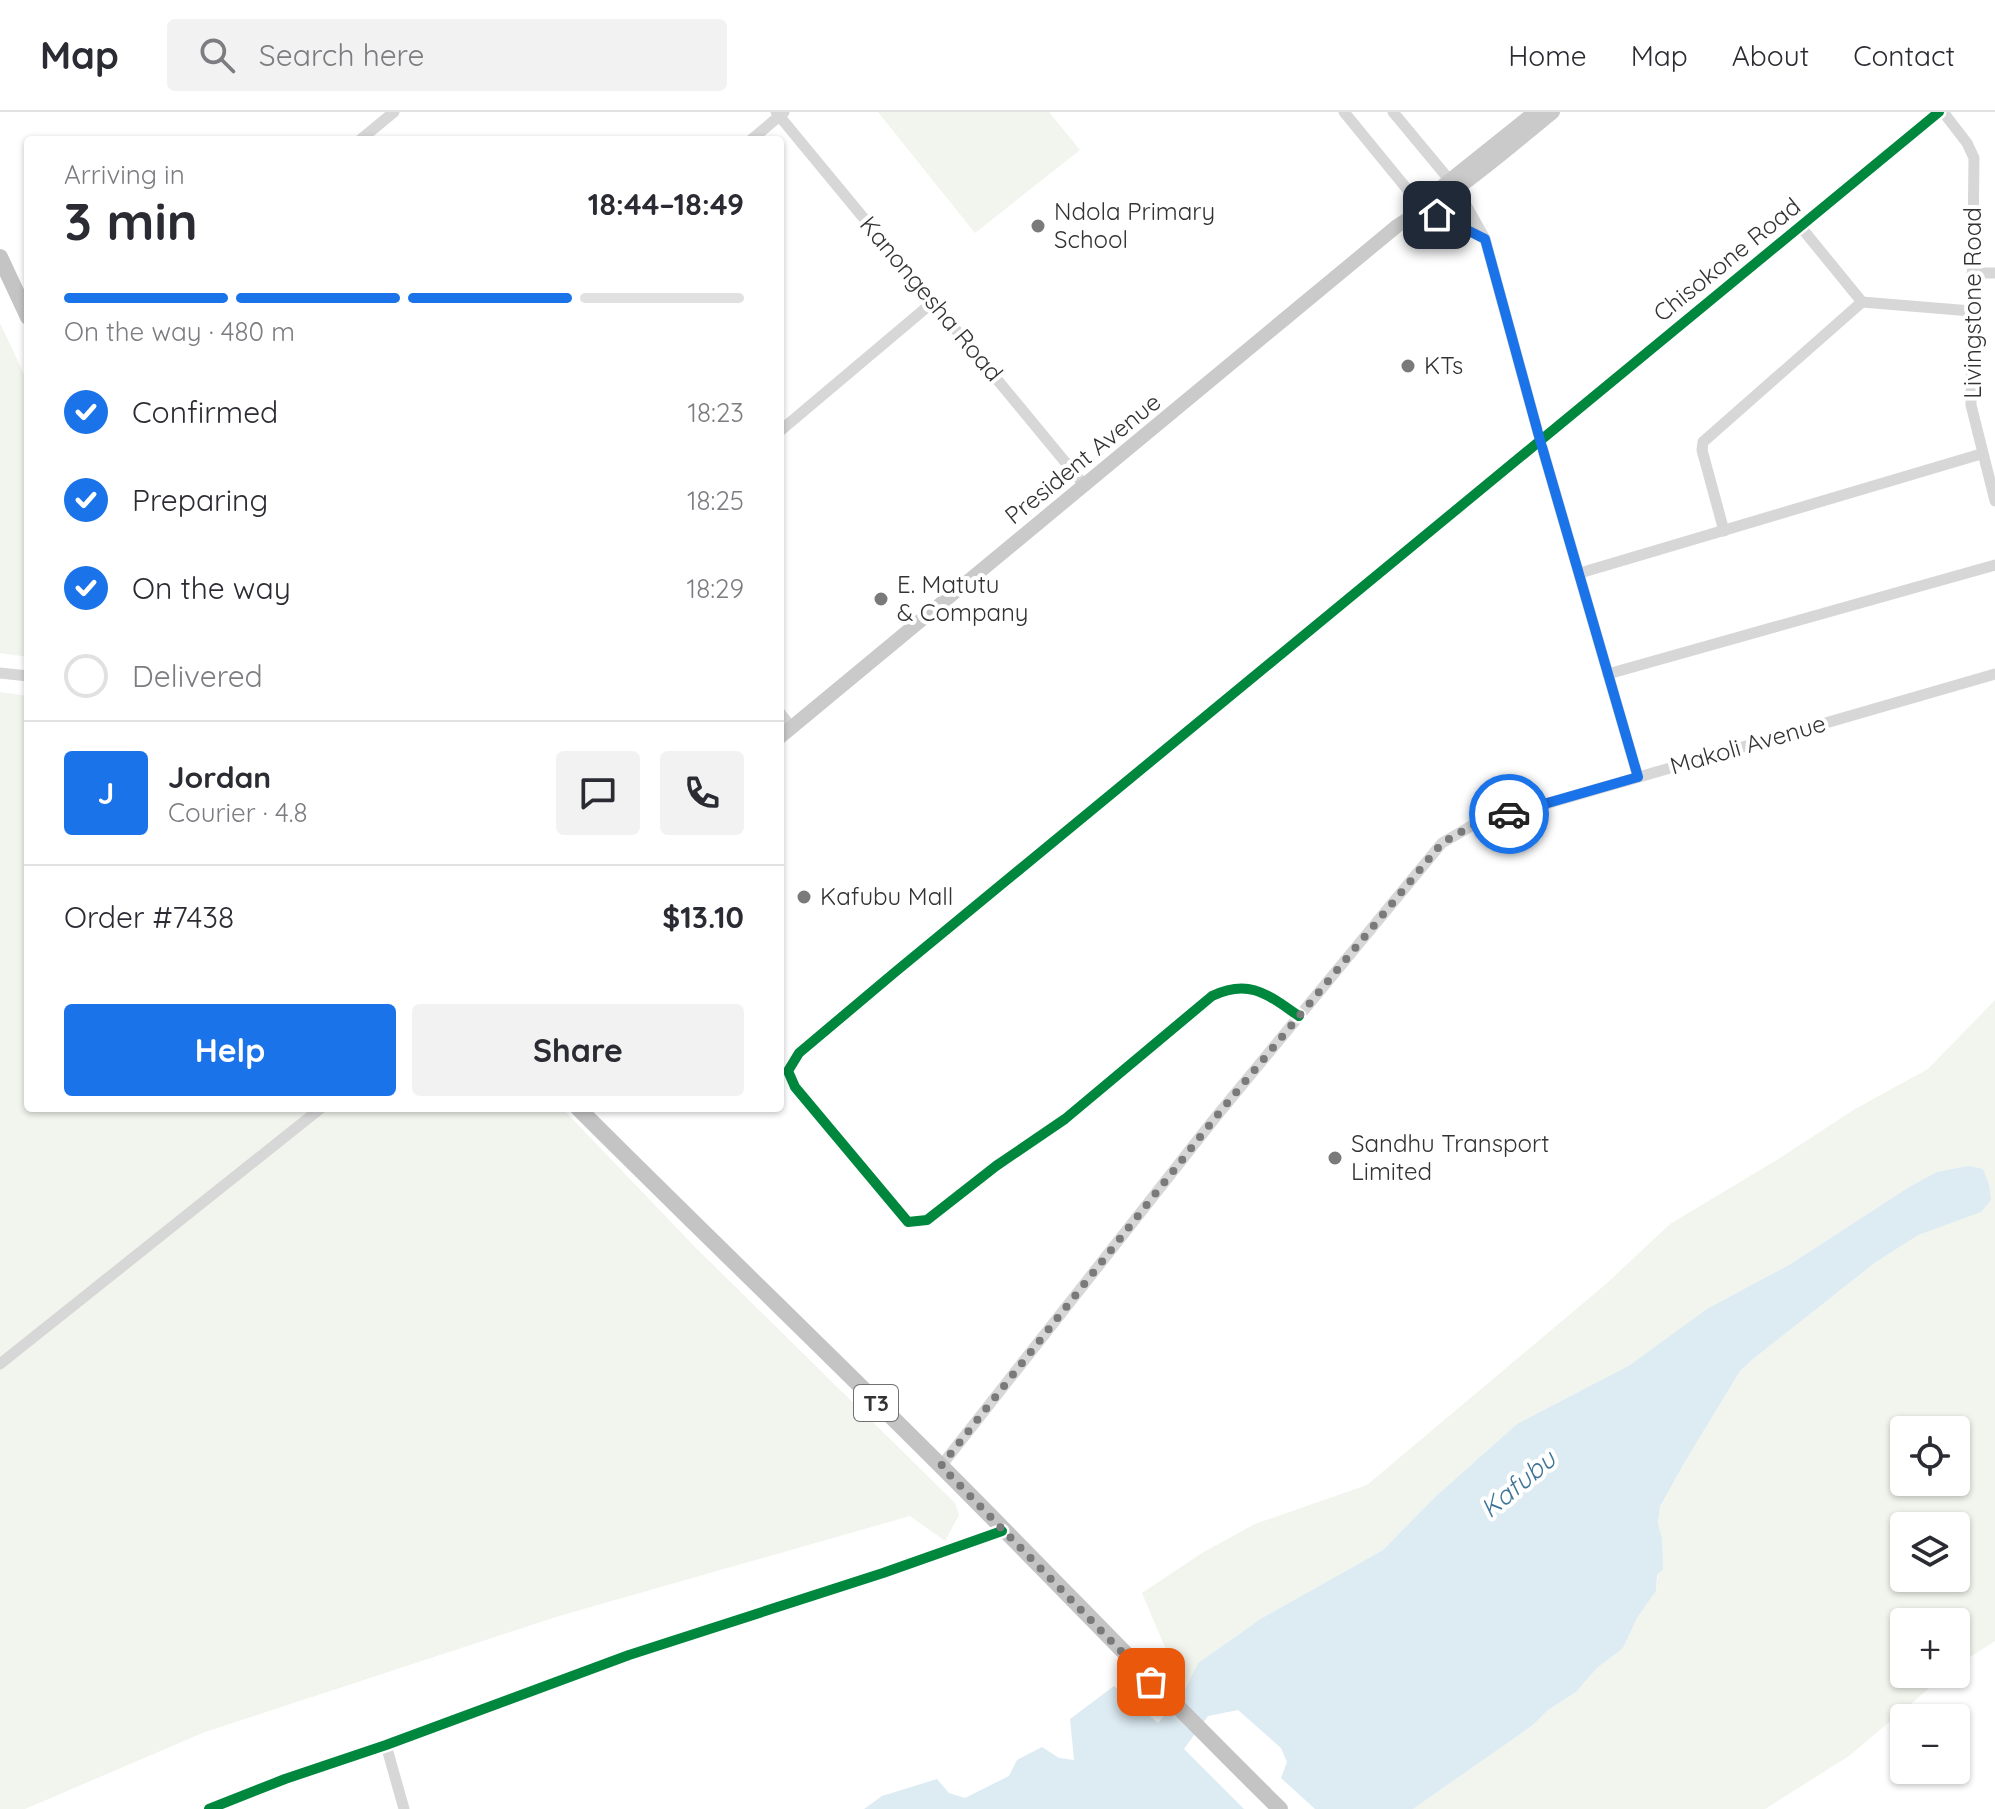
<!DOCTYPE html>
<html lang="en">
<head>
<meta charset="utf-8">
<style>
	:root { --surface:#fff; --page:#f2f2f3; --text:#2b2b33; --muted:#7c7c81; --line:#e1e1e2; --accent:#1a73e8 }
	body { margin:0; font-family:Quicksand,sans-serif; background:var(--page); color:var(--text); height:100vh; display:flex; flex-direction:column; font-size:30px; white-space:nowrap }
	* { box-sizing:border-box; margin:0 }
	p { font-size:26px; color:var(--muted) }
	.icon { flex:none; width:44px; height:44px; fill:none; stroke:currentColor; stroke-width:2; stroke-linecap:round; stroke-linejoin:round }
	.map { position:relative; flex:1; overflow:hidden }
	.details { position:absolute; left:24px; top:24px; width:760px; height:976px; display:flex; flex-direction:column; background:var(--surface); border-radius:8px; box-shadow:0 2px 6px #0004 }
	.details>* { flex:none }
	.controls { position:absolute; left:1890px; top:1304px; display:grid; gap:16px }
	.controls a { display:grid; place-items:center; width:80px; height:80px; border-radius:8px; background:var(--surface); box-shadow:0 2px 6px #0004; font-size:40px }
	.pin { position:absolute; display:grid; place-items:center; width:68px; height:68px; color:#fff; margin:-34px; border-radius:16px; box-shadow:0 4px 12px #0006 }
	.courier { position:absolute; display:grid; place-items:center; width:80px; height:80px; margin:-40px; border:6px solid #1a73e8; border-radius:50%; background:#fff; color:#222; box-shadow:0 2px 10px #0007 }
	.head em { font-style:normal; font-weight:700 }
	.head div { display:flex; flex-direction:column-reverse }
	.head { display:flex; align-items:center; justify-content:space-between; height:136px; padding:0 40px }
	h1 { font-size:52px; font-weight:700; line-height:60px }
	.bar { display:grid; grid-template-columns:repeat(4,1fr); gap:12px 8px; align-content:center; height:96px; padding:0 40px }
	.bar i { height:10px; border-radius:6px; background:var(--line) }
	.bar .active { background:var(--accent) }
	.bar p { grid-column:span 4 }
	.line { display:flex; align-items:center; gap:20px; padding:0 40px; border-top:2px solid var(--line) }
	.line div { flex:1 }
	.round { display:grid; place-items:center; flex:none; width:84px; height:84px; border-radius:8px; background:var(--page) }
	ol { padding:0 40px; list-style:none }
	li { display:flex; align-items:center; gap:24px; height:88px }
	li p { margin-inline-start:auto }
	li .icon { padding:8px; border-radius:50%; background:var(--accent); color:#fff; stroke-width:4 }
	li:last-child { color:var(--muted) }
	li i { width:44px; height:44px; border:4px solid var(--line); border-radius:50% }
	.button { display:flex; gap:16px; margin-top:auto; padding:16px 40px }
	.button a { flex:1; height:92px; border-radius:8px; background:var(--accent); color:#fff; font-size:32px; font-weight:700; line-height:92px; text-align:center }
	.button a+a { background:var(--page); color:var(--text) }
	header { display:flex; align-items:center; gap:48px; box-sizing:border-box; height:112px; padding:0 40px; background:var(--surface); border-bottom:2px solid var(--line) }
	header strong { font-size:38px }
	nav { display:flex; gap:44px; margin-inline-start:auto; font-size:28px }
	.search { width:560px; height:72px; background:var(--page); display:flex; align-items:center; gap:20px; box-sizing:border-box; padding:0 28px; border-radius:8px; color:var(--muted); font-size:30px }
	.map>svg:first-child { display:block }
	.green { fill:#f1f5ed; fill-rule:evenodd }
	.water { fill:#ddebf3 }
	.lines { fill:none; stroke-linecap:round; stroke-linejoin:round }
	.minor { stroke:#d7d7d7; stroke-width:11 }
	.major { stroke:#cacaca; stroke-width:14 }
	.highway { stroke:#c4c4c4; stroke-width:16 }
	.cycleway-casing { stroke:#fff; stroke-width:15 }
	.cycleway { stroke:#00873e; stroke-width:10 }
	.done { stroke:#7a7a7a; stroke-width:8; stroke-dasharray:0 14.4 }
	.route { stroke:#1a73e8; stroke-width:10 }
	.poi-dot { fill:#7a7a7a; stroke:#fff; stroke-width:3 }
	.labels { text-anchor:middle; stroke-width:8; stroke-linejoin:round; paint-order:stroke }
	.shield { fill:#fff; stroke:#707070; stroke-width:2 }
	.shield-label { font-size:22px; font-weight:bold; fill:#333 }
	.poi-label { font-size:24px; fill:#333; stroke:#fff; text-anchor:start }
	.street-label { font-size:24px; fill:#333; stroke:#fff }
	.water-label { font-size:26px; font-style:italic; fill:#3f7597; stroke:#fff }
</style>
</head>
<body>
<header>
<strong>Map</strong>
<div class="search"><svg class="icon" aria-label="search" viewBox="0 0 24 24"><circle cx="10" cy="10" r="6"/><path d="M15 15l6 6"/></svg>Search here</div>
<nav><a>Home</a><a>Map</a><a>About</a><a>Contact</a></nav>
</header>
<div class="map">
<svg width="1995" height="1697" viewBox="0 0 1995 1697">
	<rect width="100%" height="100%" fill="#fff"/>
	<g class="green">
		<path d="M878,0H1049L1080,38L975,121Z"/>
		<path d="M0,211L28,271V545L0,541Z"/>
		<path d="M0,580L28,584V996H562L695,1135L955,1391L959,1403L945,1429L910,1404L559,1504L205,1620L25,1697H0Z"/>
		<path d="M1995,888V1529L1956,1554V1510H1904V1562H1946L1849,1644L1765,1697H1413L1533,1613L1548,1598L1576,1580L1597,1556L1623,1536L1637,1506L1656,1479L1662,1426L1658,1411L1660,1396L1683,1353L1740,1259L1753,1247L1876,1150L1918,1122L1981,1099L1938,1060L1909,1075L1789,1153L1682,1217L1630,1253L1517,1312L1435,1385L1383,1438L1262,1506L1198,1551L1184,1580L1142,1481L1202,1441L1255,1412L1367,1373L1606,1172L1670,1112L1780,1046L1855,997L1928,957ZM1904,1318H1956V1370H1904ZM1904,1414H1956V1466H1904Z"/>
	</g>
	<path class="water" d="M1969,1054L1983,1057L1989,1073L1991,1088L1981,1100L1918,1123L1876,1150L1753,1247L1740,1259L1683,1353L1660,1395L1658,1411L1662,1426L1663,1457L1657,1463L1656,1479L1637,1506L1623,1536L1597,1556L1576,1580L1548,1598L1533,1613L1413,1697H1315L1281,1666L1287,1650L1281,1636L1238,1598L1208,1604L1184,1637L1244,1697H864L882,1684L937,1667L949,1681L965,1686L1009,1664L1017,1648L1042,1635L1059,1646L1074,1648L1070,1607L1114,1574L1158,1611L1184,1580L1198,1551L1262,1506L1383,1438L1435,1385L1517,1312L1630,1253L1707,1197L1789,1153L1909,1075L1937,1060Z"/>
	<g class="lines">
		<g class="minor">
			<path d="M776,0L1085,374"/>
			<path d="M1344,0L1425,99L1467,116L1485,127"/>
			<path d="M1393,0L1457,77L1485,127L1540,328L1638,665"/>
			<path d="M1943,0L1967,31L1974,46L1971,293L1995,389"/>
			<path d="M360,28L394,0"/>
			<path d="M751,28L784,0"/>
			<path d="M1800,114L1862,190L1971,199"/>
			<path d="M1972,161H1995"/>
			<path d="M780,319L933,190"/>
			<path d="M1724,419L1702,338L1703,330L1862,190"/>
			<path d="M1580,461L1981,342"/>
			<path d="M0,561L28,564"/>
			<path d="M1608,562L1995,453"/>
			<path d="M780,601L792,616"/>
			<path d="M1299,904C1268,883 1250,866 1212,884L1065,1007L996,1054L927,1108L908,1110L795,975L788,959L799,941L894,861L1939,0"/>
			<path d="M0,1252L321,996"/>
			<path d="M941,1354L1215,1006L1442,731L1473,713L1995,562"/>
			<path d="M386,1633L404,1697"/>
			<path d="M209,1697L285,1667L386,1633L629,1543L883,1461L1002,1419"/>
		</g>
		<g class="major">
			<path d="M1430,84L1535,0"/>
			<path d="M780,625L1397,114C1416,101 1436,92 1455,78C1489,54 1521,26 1553,0"/>
		</g>
		<g class="highway">
			<path d="M0,145L28,205"/>
			<path d="M578,996C698,1116 820,1233 940,1353C1054,1467 1165,1584 1280,1697"/>
		</g>
		<defs>
			<g id="cycleway">
				<path d="M1299,904C1268,883 1250,866 1212,884L1065,1007L996,1054L927,1108L908,1110L795,975L788,959L799,941L894,861L1939,0"/>
				<path d="M209,1697L285,1667L386,1633L629,1543L883,1461L1002,1419"/>
			</g>
		</defs>
		<use href="#cycleway" class="cycleway-casing"/>
		<use href="#cycleway" class="cycleway"/>
	</g>
	<g class="lines">
		<path class="done" d="M1151,1570L941,1354L1215,1006L1442,731L1473,713L1509,702"/>
		<path class="route" d="M1437,103L1485,127L1540,328L1638,665L1509,702"/>
	</g>
	<g class="poi-dot">
		<circle cx="1038" cy="114" r="8"/>
		<circle cx="1408" cy="254" r="8"/>
		<circle cx="881" cy="487" r="8"/>
		<circle cx="804" cy="785" r="8"/>
		<circle cx="1335" cy="1046" r="8"/>
	</g>
	<g class="labels">
		<rect class="shield" x="854" y="1273" width="44" height="36" rx="6"/>
		<g class="shield-label">
			<text x="876" y="1299">T3</text>
		</g>
		<g class="poi-label">
			<text x="1054" y="108">Ndola Primary<tspan x="1054" dy="28">School</tspan></text>
			<text x="1424" y="262">KTs</text>
			<text x="897" y="481">E. Matutu<tspan x="897" dy="28">&amp; Company</tspan></text>
			<text x="820" y="793">Kafubu Mall</text>
			<text x="1351" y="1040">Sandhu Transport<tspan x="1351" dy="28">Limited</tspan></text>
		</g>
		<g class="street-label">
			<text transform="translate(1727 148) rotate(-39)" y="8">Chisokone Road</text>
			<text transform="translate(931 187) rotate(50)" y="8">Kanongesha Road</text>
			<text transform="translate(1973 191) rotate(-90)" y="8">Livingstone Road</text>
			<text transform="translate(1083 347) rotate(-39)" y="8">President Avenue</text>
			<text transform="translate(1748 633) rotate(-16)" y="8">Makoli Avenue</text>
		</g>
		<g class="water-label">
			<text transform="translate(1518 1372) rotate(-40)" y="9">Kafubu</text>
		</g>
	</g>
</svg>
<div class="controls">
<a><svg class="icon" aria-label="locate" viewBox="0 0 24 24"><circle cx="12" cy="12" r="6"/><path d="M12 2v4M12 18v4M2 12h4M18 12h4"/></svg></a>
<a><svg class="icon" aria-label="layers" viewBox="0 0 24 24"><path d="M12 4l9 5-9 5-9-5zM3 14l9 5 9-5"/></svg></a>
<a>+</a>
<a>−</a>
</div>
<div class="pin" style="left:1151px;top:1570px;background:#ea580c"><svg class="icon" aria-label="bag" viewBox="0 0 24 24"><path d="M5 8h14l-1 12H6zM9 8a3 3 0 0 1 6 0"/></svg></div>
<div class="pin" style="left:1437px;top:103px;background:#1f2937"><svg class="icon" aria-label="home" viewBox="0 0 24 24"><path d="M3 11l9-7 9 7M6 9v11h12V9"/></svg></div>
<div class="courier" style="left:1509px;top:702px"><svg class="icon" aria-label="car" viewBox="0 0 24 24"><path d="M5 17H2v-5l4-1 3-4h7l3 4 3 1v5h-3M9 17h6M6 11h13"/><circle cx="7" cy="17" r="2"/><circle cx="17" cy="17" r="2"/></svg></div>
<section class="details">
<div class="head"><div><h1>3 min</h1><p>Arriving in</p></div><em>18:44–18:49</em></div>
<div class="bar"><i class="active"></i><i class="active"></i><i class="active"></i><i></i><p>On the way · 480 m</p></div>
<ol>
<li><svg class="icon" aria-label="check" viewBox="0 0 24 24"><path d="M5 12l5 5 9-10"/></svg>Confirmed<p>18:23</p></li>
<li><svg class="icon" aria-label="check" viewBox="0 0 24 24"><path d="M5 12l5 5 9-10"/></svg>Preparing<p>18:25</p></li>
<li><svg class="icon" aria-label="check" viewBox="0 0 24 24"><path d="M5 12l5 5 9-10"/></svg>On the way<p>18:29</p></li>
<li><i></i>Delivered</li>
</ol>
<div class="line" style="height:144px"><b class="round" style="background:var(--accent);color:#fff">J</b><div><b>Jordan</b><p>Courier · 4.8</p></div><a class="round"><svg class="icon" aria-label="chat" viewBox="0 0 24 24"><path d="M4 5h16v11H9l-5 4z"/></svg></a><a class="round"><svg class="icon" aria-label="phone" viewBox="0 0 24 24"><path d="M5 4h4l2 5-3 2q2 4 5 5l2-3 5 2v4C11 20 4 13 5 4z"/></svg></a></div>
<div class="line" style="height:104px"><div>Order #7438</div><b>$13.10</b></div>
<div class="button"><a>Help</a><a>Share</a></div>
</section>
</div>
</body>
</html>
